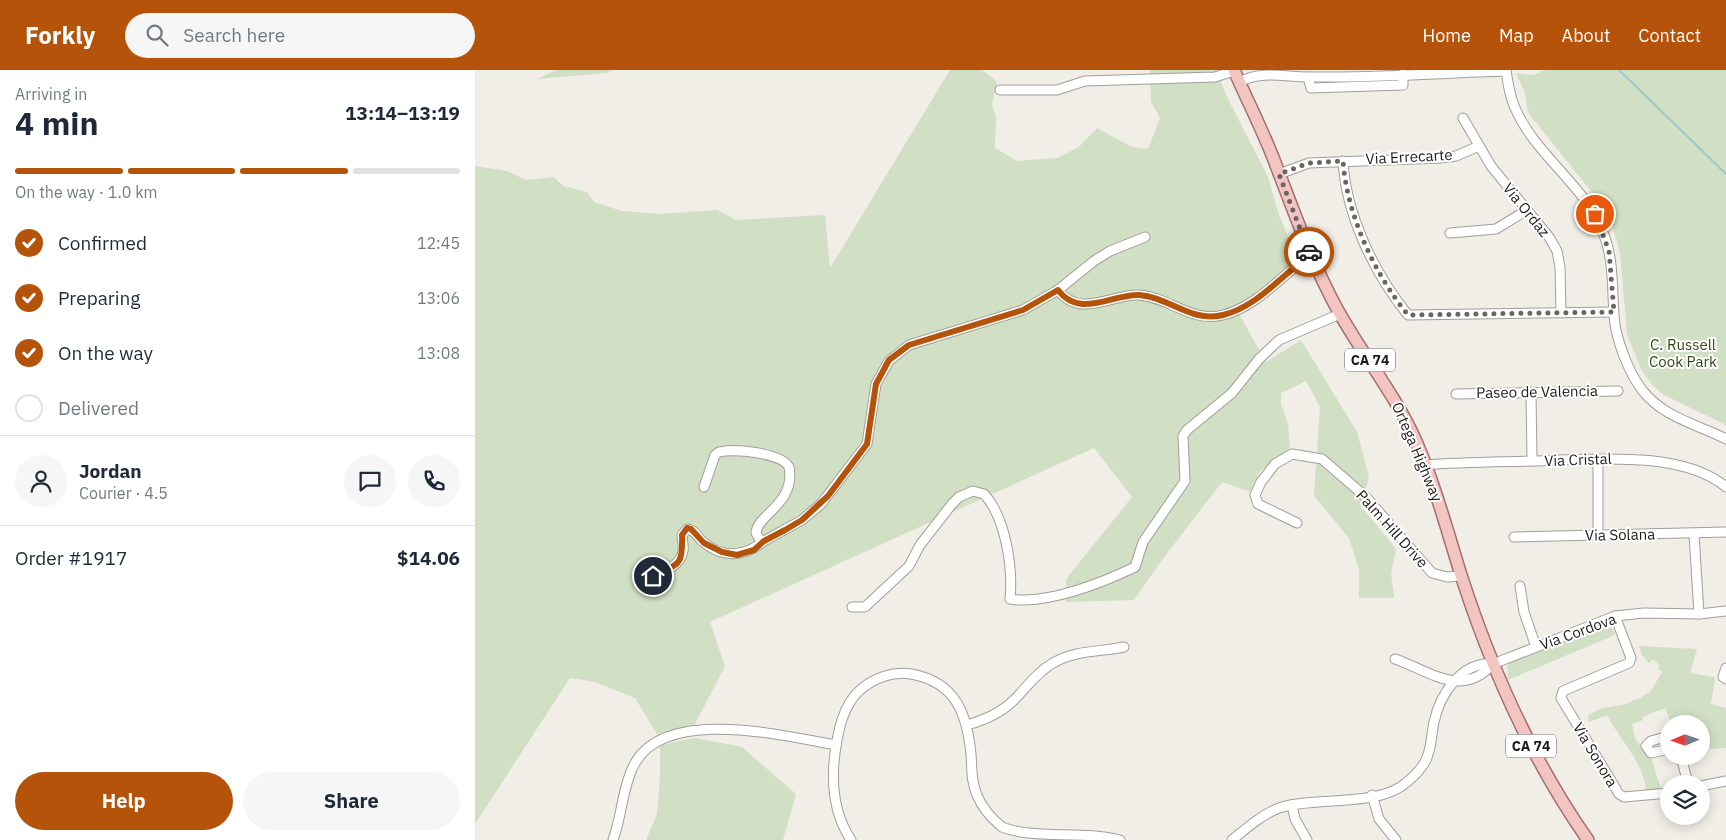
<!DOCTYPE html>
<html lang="en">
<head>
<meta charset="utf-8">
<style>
	:root { --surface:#fff; --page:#f6f6f7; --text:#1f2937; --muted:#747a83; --line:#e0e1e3; --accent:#b45309 }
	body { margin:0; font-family:"IBM Plex Sans",sans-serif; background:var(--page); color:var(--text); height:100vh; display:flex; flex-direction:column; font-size:19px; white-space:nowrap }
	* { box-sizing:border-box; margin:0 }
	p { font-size:16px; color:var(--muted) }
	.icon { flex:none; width:28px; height:28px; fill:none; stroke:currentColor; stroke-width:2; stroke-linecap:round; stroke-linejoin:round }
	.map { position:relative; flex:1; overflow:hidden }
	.drawer { display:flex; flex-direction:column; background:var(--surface); width:475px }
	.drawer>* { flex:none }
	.needle { width:32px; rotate:268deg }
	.controls { position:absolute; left:1185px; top:645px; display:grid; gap:10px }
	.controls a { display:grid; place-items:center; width:50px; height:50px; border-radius:50%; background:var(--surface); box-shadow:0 2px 12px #0003; font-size:25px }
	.pin { position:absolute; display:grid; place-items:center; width:42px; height:42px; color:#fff; margin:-21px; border:2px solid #fff; border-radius:50%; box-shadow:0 1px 5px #0007 }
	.courier { position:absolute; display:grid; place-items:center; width:50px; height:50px; margin:-25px; border:4px solid #b45309; border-radius:50%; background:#fff; color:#222; box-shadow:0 1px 6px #0007 }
	.summary em { font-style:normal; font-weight:700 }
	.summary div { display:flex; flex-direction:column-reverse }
	.summary { display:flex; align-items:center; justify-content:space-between; height:85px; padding:0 15px }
	h1 { font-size:32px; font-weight:700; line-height:38px }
	.bar { display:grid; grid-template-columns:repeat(4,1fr); gap:8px 5px; align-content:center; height:60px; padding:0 15px }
	.bar i { height:6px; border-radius:4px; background:var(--line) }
	.bar .active { background:var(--accent) }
	.bar p { grid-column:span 4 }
	.line { display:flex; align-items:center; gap:12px; padding:0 15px; border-top:1px solid var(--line) }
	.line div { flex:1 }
	.round { display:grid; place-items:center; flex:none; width:52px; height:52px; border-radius:26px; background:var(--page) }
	ol { padding:0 15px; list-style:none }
	li { display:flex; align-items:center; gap:15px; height:55px }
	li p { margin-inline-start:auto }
	li .icon { padding:5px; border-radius:50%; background:var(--accent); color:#fff; stroke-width:4 }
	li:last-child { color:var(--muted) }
	li i { width:28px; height:28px; border:2px solid var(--line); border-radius:50% }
	.primary-button { display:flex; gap:10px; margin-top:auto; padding:10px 15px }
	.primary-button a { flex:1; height:58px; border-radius:30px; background:var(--accent); color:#fff; font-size:20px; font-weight:700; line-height:58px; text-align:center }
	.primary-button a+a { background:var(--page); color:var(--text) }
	header { display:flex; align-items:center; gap:30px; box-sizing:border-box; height:70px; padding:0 25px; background:var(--accent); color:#fff }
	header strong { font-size:24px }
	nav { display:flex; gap:28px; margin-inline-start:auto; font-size:18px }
	.search { width:350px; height:45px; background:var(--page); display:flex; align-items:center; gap:12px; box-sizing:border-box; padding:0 18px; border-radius:28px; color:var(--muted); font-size:19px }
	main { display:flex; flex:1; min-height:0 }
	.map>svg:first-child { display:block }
	.green { fill:#d1dfc4 }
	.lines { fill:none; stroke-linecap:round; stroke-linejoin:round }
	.stream { stroke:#9cc8ce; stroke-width:2 }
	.minor-casing { stroke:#a19f98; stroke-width:11 }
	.major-casing { stroke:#a26f6c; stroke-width:14 }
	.minor { stroke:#fff; stroke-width:9 }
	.major { stroke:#f2c4c2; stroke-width:11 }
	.done { stroke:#676661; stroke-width:5; stroke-dasharray:0 9 }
	.route { stroke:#b45309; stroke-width:6 }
	.labels { text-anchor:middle; stroke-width:4; stroke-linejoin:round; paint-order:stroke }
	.shield { fill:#fff; stroke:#61605e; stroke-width:1 }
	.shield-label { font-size:14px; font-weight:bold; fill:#1d1c19 }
	.street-label { font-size:15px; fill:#1d1c19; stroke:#fff }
	.park-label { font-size:15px; fill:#344818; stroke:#fff }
</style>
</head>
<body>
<header>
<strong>Forkly</strong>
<div class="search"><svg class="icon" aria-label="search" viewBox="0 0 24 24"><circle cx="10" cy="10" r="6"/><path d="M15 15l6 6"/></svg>Search here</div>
<nav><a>Home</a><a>Map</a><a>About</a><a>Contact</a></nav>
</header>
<main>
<section class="drawer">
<div class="summary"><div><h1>4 min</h1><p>Arriving in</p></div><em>13:14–13:19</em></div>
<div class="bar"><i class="active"></i><i class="active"></i><i class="active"></i><i></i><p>On the way · 1.0 km</p></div>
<ol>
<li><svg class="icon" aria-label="check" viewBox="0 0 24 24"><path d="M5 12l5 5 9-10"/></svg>Confirmed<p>12:45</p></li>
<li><svg class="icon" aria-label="check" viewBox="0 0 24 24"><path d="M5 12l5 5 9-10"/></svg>Preparing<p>13:06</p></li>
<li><svg class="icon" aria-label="check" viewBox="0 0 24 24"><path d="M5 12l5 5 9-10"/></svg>On the way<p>13:08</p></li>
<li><i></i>Delivered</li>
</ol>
<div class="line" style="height:90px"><a class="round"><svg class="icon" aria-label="person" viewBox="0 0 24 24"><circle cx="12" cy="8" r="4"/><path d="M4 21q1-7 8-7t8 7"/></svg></a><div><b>Jordan</b><p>Courier · 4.5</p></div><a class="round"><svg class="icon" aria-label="chat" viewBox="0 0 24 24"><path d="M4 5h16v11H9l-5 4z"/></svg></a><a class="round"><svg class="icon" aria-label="phone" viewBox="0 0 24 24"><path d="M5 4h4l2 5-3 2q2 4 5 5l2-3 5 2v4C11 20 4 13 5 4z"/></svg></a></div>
<div class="line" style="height:65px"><div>Order #1917</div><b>$14.06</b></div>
<div class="primary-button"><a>Help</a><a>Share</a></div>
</section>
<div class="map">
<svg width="1251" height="770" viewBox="0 0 1251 770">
	<rect width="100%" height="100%" fill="#f0eee6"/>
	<g class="green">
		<path d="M81,0H138L132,3L62,9Z"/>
		<path d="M475,0H507L522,12L517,35L521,47L520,78L542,91L582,88L604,77L622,58L657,77L673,79L685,48L676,32L675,0H741L753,29L793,107L803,142L823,192L764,244L791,292L826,270L882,362L894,407L886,436L921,479L916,503L919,528H884V499L874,468L839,426L845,337L831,311L806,323V334L813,354L815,378L785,401L776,422L747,412L687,490L659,530L591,532V509L657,427L619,378L235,552L250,596L219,656L182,664L160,628L120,612L95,608L0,754V96L32,101L51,110L79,107L88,116L112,122L119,132L147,141L185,144L242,140L261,150L350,145L355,198Z"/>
		<path d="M1070,0H1251V355L1189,325L1178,316L1166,299L1152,264L1145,182L1135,149L1123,130L1055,45L1052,39L1050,23L1041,3L1058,5Z"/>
		<path d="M1126,556L1137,558L1140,565L1033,610L1032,596L1035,593Z"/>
		<path d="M1164,576L1222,579L1215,603L1240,607L1236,634L1251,638V678L1235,679L1229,655L1197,654L1190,638L1168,647V650L1157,654L1160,668L1168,681L1176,688L1186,719L1171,720C1168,691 1145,670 1132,645L1114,652L1113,645L1127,638L1147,635L1165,628L1176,621L1187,602L1183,598L1185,596L1178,589L1174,593L1167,585Z"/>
		<path d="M220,668L267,677L321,724L308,770H171L182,744L185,707V675Z"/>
	</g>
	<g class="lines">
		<path class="stream" d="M1144,0L1251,104"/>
		<defs>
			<g id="minor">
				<path d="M1031,0C1033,14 1035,28 1041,40C1061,85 1108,114 1127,160C1139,187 1137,217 1139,246C1141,270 1153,301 1167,320C1189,348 1222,354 1251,369"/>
				<path d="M833,7L836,18L928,15V4"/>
				<path d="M764,12C788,0 809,7 835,7C900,8 966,3 1031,1"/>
				<path d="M525,20H582L610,11L740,7L759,1"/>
				<path d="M988,48L1016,96L1074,167L1082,181L1085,197L1086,242"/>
				<path d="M868,91C871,145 899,203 933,245L1139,242"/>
				<path d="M804,104L834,93L966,88L981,86L1004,76"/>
				<path d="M975,163L1021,159L1052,140"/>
				<path d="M583,220C605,249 636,224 664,225C694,227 716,253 748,245C782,237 808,204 835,185"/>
				<path d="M1056,322L1057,391"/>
				<path d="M981,324L1143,321"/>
				<path d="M950,395C986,392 1022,392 1058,391C1113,390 1205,379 1251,417"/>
				<path d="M229,417L240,385L244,382C258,378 307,383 314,397C321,434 282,444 281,463L285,470L289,471L327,450L346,434L392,374L401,314L414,291L434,275L548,240L583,220L619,191L635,181L670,167"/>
				<path d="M822,453L783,434L780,425L786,412L800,394L817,384L847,389L891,427L957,503L972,507L986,506"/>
				<path d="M1219,464L1224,544"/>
				<path d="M1123,466V389"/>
				<path d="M1039,467L1251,462"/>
				<path d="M171,509C185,503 206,497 208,481C209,475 207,470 207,465L212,459C219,459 222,466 227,471C247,489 270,487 289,471"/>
				<path d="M1045,516L1049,542L1061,577"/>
				<path d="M377,537H390L434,496L445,475L477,434L484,427L498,421L509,424C531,448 538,498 535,529C571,535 627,513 660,497L668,472L710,411L708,366L712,360L757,323L784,289L804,270L865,244"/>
				<path d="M1140,546L1156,588L1154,593L1088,621L1086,628L1144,724L1149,727L1194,723"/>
				<path d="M920,589C955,601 986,629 1018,594L1140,546L1169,543L1224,544L1251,541"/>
				<path d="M1251,598L1248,607L1251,609"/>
				<path d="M492,655C510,650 526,643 539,630C552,617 562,602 578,593C600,580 625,582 649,577"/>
				<path d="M1194,666L1176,671L1171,676L1176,683L1194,679"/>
				<path d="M1206,686L1213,714"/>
				<path d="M1226,716L1251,711"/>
				<path d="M897,725L904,749L921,770"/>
				<path d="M817,735L820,749L832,770"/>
				<path d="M138,770C147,746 147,719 158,697C187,635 309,666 361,675"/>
				<path d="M376,770C359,744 356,713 360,683C363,661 368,636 384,621C398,608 418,601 436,604C481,612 492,644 496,684C497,698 496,712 502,725C507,738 516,748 527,757C560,770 607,760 645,770"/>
				<path d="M757,770C772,758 786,745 804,738C838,726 904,738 932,712C938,707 946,699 950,692C957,679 956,666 959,652C965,624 987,591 1018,594"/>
			</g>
			<path id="major" d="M759,0C772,30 787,59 799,90C818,139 835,188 860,235C885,282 919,322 941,371C960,415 972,460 986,505C1016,598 1056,689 1113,770"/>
		</defs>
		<use href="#minor" class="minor-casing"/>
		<use href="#major" class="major-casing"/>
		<use href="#minor" class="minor"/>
		<use href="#major" class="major"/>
	</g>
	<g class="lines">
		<path class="done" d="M834,182L804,104L834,93L868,91C872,145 899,203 933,245L1139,242L1134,181L1120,144"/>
		<path class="route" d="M178,506C205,493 208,496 207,465L212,458L216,459L229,473L247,482L262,485L279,480L289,471L310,460L327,450L353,426L392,374L401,314L414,290L434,275L548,240L583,220C605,249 636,224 664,225C694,227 716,253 748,245C782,237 808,204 835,185L834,182"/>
	</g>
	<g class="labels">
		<g class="shield">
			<rect x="870" y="278.5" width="50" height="23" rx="4"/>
			<rect x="1031" y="664.5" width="50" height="23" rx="4"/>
		</g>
		<g class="shield-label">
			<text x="895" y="295">CA 74</text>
			<text x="1056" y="681">CA 74</text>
		</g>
		<g class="street-label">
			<text transform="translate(934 87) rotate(-3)" y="5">Via Errecarte</text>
			<text transform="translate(1051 140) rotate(51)" y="5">Via Ordaz</text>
			<text transform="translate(1062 322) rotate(-1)" y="5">Paseo de Valencia</text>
			<text transform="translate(942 382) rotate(67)" y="5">Ortega Highway</text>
			<text transform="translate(1103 390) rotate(-2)" y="5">Via Cristal</text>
			<text transform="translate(917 459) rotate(48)" y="5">Palm Hill Drive</text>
			<text transform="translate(1145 465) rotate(-1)" y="5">Via Solana</text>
			<text transform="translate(1103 562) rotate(-20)" y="5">Via Cordova</text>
			<text transform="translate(1120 685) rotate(59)" y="5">Via Sonora</text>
		</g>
		<g class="park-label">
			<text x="1208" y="280">C. Russell<tspan x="1208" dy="17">Cook Park</tspan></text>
		</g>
	</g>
</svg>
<div class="controls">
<a><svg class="needle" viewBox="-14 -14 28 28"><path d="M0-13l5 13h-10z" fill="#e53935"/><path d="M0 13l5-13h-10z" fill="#747a83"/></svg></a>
<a><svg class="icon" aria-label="layers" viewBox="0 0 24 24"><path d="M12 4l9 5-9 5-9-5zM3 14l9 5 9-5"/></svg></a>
</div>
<div class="pin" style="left:1120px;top:144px;background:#ea580c"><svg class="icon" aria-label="bag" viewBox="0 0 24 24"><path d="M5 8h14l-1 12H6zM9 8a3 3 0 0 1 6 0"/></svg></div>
<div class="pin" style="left:178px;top:506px;background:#1f2937"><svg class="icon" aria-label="home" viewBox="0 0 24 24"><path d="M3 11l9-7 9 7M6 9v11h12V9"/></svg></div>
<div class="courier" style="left:834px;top:182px"><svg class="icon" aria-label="car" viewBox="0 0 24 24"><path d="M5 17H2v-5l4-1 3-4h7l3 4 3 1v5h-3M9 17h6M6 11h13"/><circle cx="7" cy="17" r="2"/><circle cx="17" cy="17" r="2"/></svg></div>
</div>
</main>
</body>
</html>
